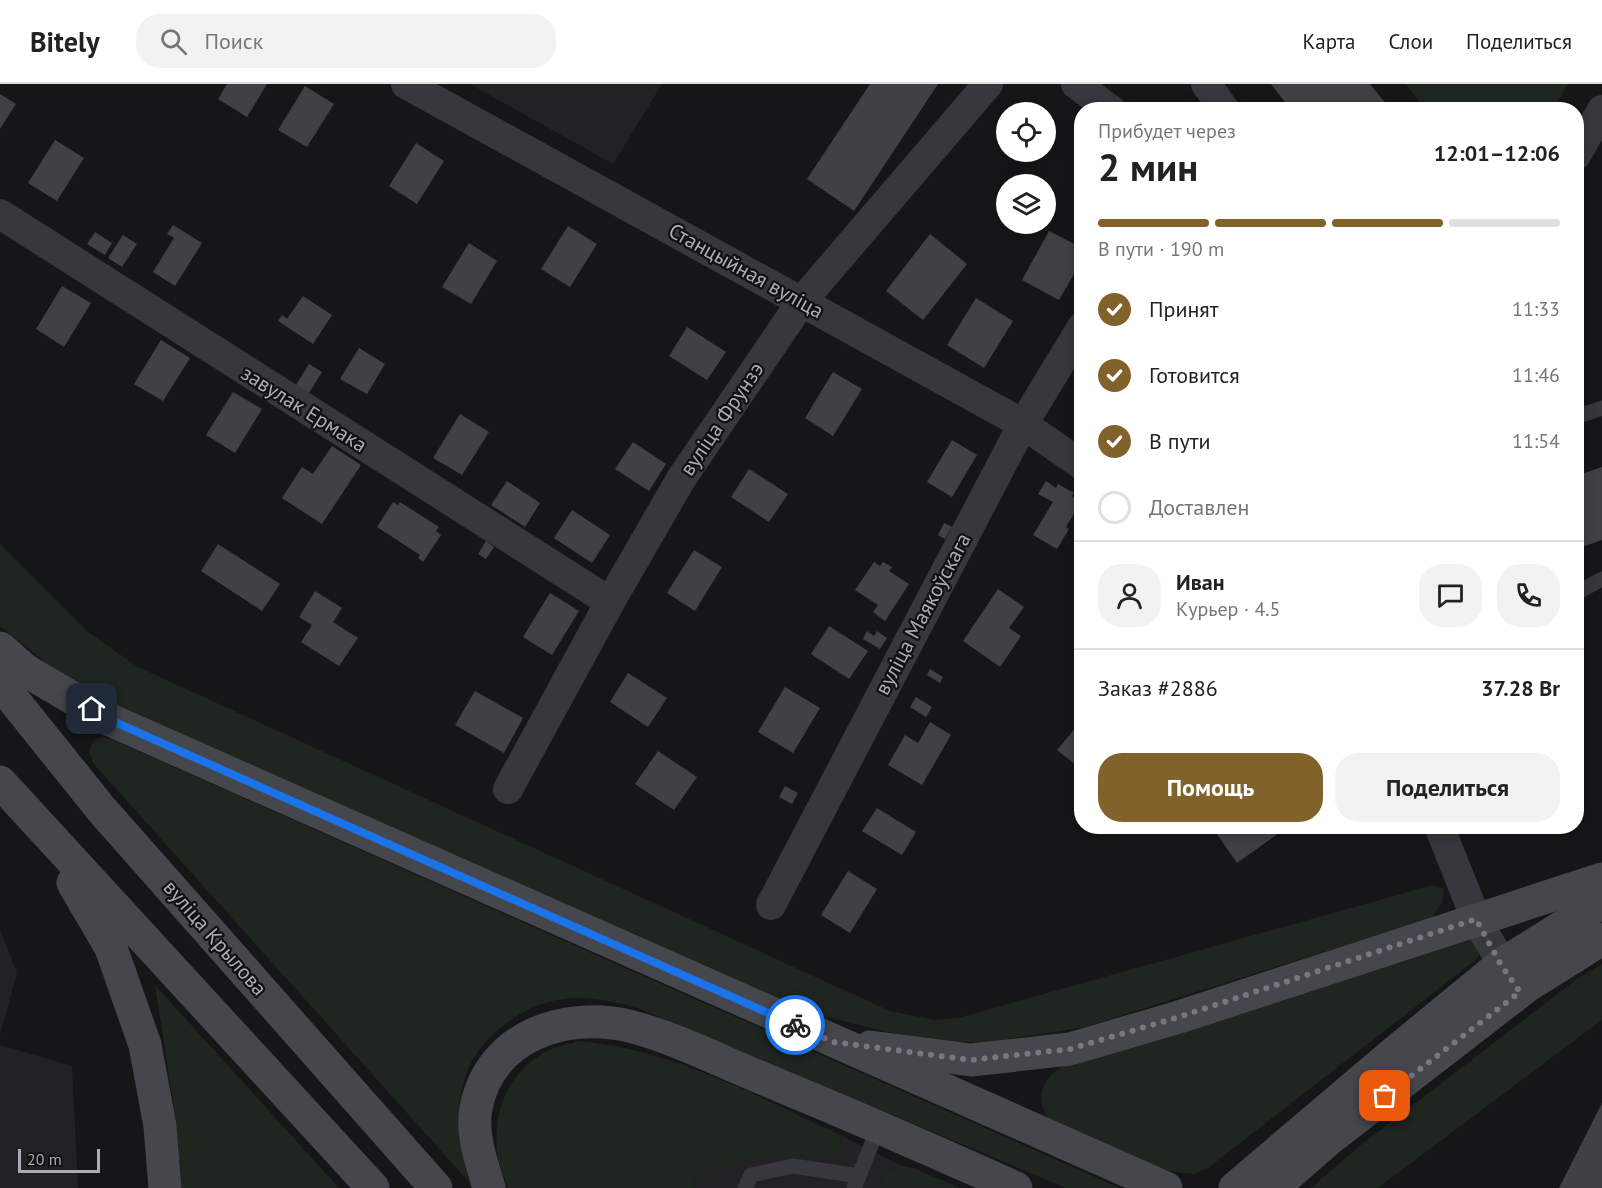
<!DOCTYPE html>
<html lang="ru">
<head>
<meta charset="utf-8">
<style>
	:root { --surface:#fff; --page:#f2f2f2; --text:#222; --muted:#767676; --line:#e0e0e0; --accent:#80622a }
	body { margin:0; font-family:"PT Sans",sans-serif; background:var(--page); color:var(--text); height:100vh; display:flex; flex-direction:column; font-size:22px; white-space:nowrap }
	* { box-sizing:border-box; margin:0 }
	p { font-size:20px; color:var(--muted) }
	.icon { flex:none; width:33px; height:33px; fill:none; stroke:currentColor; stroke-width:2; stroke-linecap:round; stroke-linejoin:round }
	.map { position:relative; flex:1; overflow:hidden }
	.side { position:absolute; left:1074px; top:18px; width:510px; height:732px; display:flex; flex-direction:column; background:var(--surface); border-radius:24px; box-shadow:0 3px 15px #0003 }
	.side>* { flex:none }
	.tools { position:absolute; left:996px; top:18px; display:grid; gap:12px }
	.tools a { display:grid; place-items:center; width:60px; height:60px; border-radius:50%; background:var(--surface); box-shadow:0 3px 15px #0003; font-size:30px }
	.scale { position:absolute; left:18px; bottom:15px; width:82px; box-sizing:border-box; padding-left:6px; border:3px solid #a8adb8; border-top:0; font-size:16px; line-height:21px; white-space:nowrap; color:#a8adb8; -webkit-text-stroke:4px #111113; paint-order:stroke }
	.pin { position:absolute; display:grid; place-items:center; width:51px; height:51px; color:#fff; margin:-26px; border-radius:12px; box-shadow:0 3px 9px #0006 }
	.courier { position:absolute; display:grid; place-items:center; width:60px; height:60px; margin:-30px; border:4px solid #1a73e8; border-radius:50%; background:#fff; color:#222; box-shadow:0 2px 8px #0007 }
	.overview em { font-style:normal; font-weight:700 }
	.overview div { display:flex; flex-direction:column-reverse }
	.overview { display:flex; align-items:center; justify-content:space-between; height:102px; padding:0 24px }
	h1 { font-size:39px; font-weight:700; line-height:45px }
	.bar { display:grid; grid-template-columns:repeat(4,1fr); gap:9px 6px; align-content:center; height:72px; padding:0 24px }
	.bar i { height:8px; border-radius:4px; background:var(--line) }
	.bar .on { background:var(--accent) }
	.bar p { grid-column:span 4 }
	.line { display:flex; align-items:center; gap:15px; padding:0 24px; border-top:2px solid var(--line) }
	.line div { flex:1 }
	.round { display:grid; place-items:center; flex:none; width:63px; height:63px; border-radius:24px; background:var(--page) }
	ol { padding:0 24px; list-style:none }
	li { display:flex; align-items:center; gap:18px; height:66px }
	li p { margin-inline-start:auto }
	li .icon { padding:6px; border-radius:50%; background:var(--accent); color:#fff; stroke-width:4 }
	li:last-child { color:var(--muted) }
	li i { width:33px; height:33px; border:3px solid var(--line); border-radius:50% }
	.primary-button { display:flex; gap:12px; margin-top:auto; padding:12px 24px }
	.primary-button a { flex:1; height:69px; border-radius:24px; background:var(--accent); color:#fff; font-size:24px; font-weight:700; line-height:69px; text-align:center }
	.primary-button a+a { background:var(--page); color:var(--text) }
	header { display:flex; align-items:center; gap:36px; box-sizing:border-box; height:84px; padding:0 30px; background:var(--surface); border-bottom:2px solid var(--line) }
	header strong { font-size:28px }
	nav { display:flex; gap:33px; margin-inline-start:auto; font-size:21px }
	.search { width:420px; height:54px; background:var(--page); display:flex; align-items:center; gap:15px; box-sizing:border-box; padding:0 21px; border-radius:24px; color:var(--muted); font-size:22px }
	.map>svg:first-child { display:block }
	.built { fill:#222225 }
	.green { fill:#1e261f }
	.building { fill:#404145 }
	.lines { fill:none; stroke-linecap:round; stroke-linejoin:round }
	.lane { stroke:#37383d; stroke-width:15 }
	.street { stroke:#37383d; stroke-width:30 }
	.secondary { stroke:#45474d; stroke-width:33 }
	.done { stroke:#757880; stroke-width:6; stroke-dasharray:0 10.8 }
	.route { stroke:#1a73e8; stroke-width:8 }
	.labels { text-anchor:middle; stroke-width:4.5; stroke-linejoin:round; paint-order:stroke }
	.street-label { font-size:21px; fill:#a8adb8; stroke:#111113 }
</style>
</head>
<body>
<header>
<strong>Bitely</strong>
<div class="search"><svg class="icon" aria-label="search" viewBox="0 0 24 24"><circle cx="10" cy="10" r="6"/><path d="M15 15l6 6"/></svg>Поиск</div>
<nav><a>Карта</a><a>Слои</a><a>Поделиться</a></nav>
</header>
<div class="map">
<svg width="1602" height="1104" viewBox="0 0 1602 1104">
	<rect width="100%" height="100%" fill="#161618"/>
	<g class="built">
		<path d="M470,0H662L613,80Z"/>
		<path d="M0,845L17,889L0,951Z"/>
		<path d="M0,961L72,982L78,1104H0Z"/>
		<path d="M840,1051L900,1081L885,1088L878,1104H692L696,1089L758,1072L843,1057Z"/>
	</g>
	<g class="green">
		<path d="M1406,0H1568L1554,25L1426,26Z"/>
		<path d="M0,460L88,548L138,583L890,927L935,936L958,934L1433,801L1444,805L1442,819L1432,834L1085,943L982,959L912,954L791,924L115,621L59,589L0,542Z"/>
		<path d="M101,653L113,656L1120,1104H1066L638,924C618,919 597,913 576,914C551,914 527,924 508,938C450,981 453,1034 469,1098L93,679L89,666L93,657Z"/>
		<path d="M1476,855L1483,865L1477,875L1208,1084L1194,1090L1162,1086L1048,1034C1035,1013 1041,996 1061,983L1464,856Z"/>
		<path d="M1602,880V936L1378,1104H1311L1362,1060L1577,895Z"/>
		<path d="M155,901L339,1104H182L176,1036Z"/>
		<path d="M578,957C672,965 757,1012 840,1051L843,1063L833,1073L774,1070L696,1089L692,1104H508C484,1053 497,991 551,965C560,961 570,960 578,957Z"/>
		<path d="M900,1081L916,1085L960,1104H878L885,1088Z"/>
	</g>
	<g class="building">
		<path d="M227,0H267L247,33L218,15Z"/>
		<path d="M870,0H938L854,127L807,95Z"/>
		<path d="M1271,0H1370L1391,26H1291Z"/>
		<path d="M305,2L334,20L307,63L278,46Z"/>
		<path d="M0,10L16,20L0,45Z"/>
		<path d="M55,56L84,74L57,117L28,99Z"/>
		<path d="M416,59L444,77L417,120L389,102Z"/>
		<path d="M173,141L202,159L175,202L153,188L174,154L167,150Z"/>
		<path d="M568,142L597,160L570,203L541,185Z"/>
		<path d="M1049,147L1082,164V176L1059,216L1022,196Z"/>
		<path d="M95,148L112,159L105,171L87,160Z"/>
		<path d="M930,150L967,180L923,236L886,207Z"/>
		<path d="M123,151L137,160L122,183L108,174Z"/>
		<path d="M469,159L497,177L471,220L442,203Z"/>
		<path d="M62,202L91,219L64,263L36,245Z"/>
		<path d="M303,212L332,231L313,260L278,237L282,231L287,235Z"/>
		<path d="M976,214L1013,237L984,284L947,261Z"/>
		<path d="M687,243L726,268L707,296L669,272Z"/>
		<path d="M161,256L190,274L163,317L134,300Z"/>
		<path d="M359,264L385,280L367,310L340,295Z"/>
		<path d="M309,280L322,288L309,309L296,301Z"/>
		<path d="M833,288L862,305L833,352L805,334Z"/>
		<path d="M233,308L262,325L235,369L206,351Z"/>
		<path d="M460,330L489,348L462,391L433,374Z"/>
		<path d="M952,356L977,371L952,413L927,398Z"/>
		<path d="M633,358L666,380L649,407L615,385Z"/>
		<path d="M332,362L361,381L322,440L282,414L302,383L313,390Z"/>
		<path d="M1602,383V456L1576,465V392Z"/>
		<path d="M749,385L788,410L769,438L731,413Z"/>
		<path d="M507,397L540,419L525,443L491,421Z"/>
		<path d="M1046,397L1056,404L1058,400L1074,409L1072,412L1081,418L1066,443L1069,445L1057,465L1033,451L1053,418L1038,410Z"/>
		<path d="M393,418L398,421L400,418L439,443L436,447L441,451L423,478L418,474L420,471L377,443Z"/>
		<path d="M572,426L610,451L592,479L554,454Z"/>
		<path d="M944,439L952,443L945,455L938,451Z"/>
		<path d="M486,457L494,463L486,475L478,470Z"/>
		<path d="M218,460L280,500L262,527L201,487Z"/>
		<path d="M694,466L722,483L695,527L667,509Z"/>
		<path d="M874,478L880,482L883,478L892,483L889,487L909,500L885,537L873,528L878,521L855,506Z"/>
		<path d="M998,505L1024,523L1009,544L1021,552L1000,583L963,557Z"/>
		<path d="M315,507L342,524L333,538L358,554L339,582L301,558L312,541L299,533Z"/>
		<path d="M550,509L579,527L552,571L523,553Z"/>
		<path d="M829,542L868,567L849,595L811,570Z"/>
		<path d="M867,547L874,552L877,547L887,554L880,565L863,555Z"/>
		<path d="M930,585L943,593L940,599L927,591Z"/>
		<path d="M628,589L667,614L648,643L610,618Z"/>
		<path d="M785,603L820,624L793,669L758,648Z"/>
		<path d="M475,607L523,634L504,669L455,641Z"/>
		<path d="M916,613L932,623L926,633L910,623Z"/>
		<path d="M1082,636V686L1057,666Z"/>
		<path d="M930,638L951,651L922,701L888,681L905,651L918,659Z"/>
		<path d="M658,667L697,693L674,726L635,700Z"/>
		<path d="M785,702L798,709L792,720L779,713Z"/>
		<path d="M877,724L916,748L902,771L862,747Z"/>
		<path d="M1226,742H1289L1237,779L1216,749Z"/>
		<path d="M848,787L877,805L850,849L821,831Z"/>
		<path d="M1602,1019V1104H1559Z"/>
	</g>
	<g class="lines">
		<g class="lane">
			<path d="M1576,333L1602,324"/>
			<path d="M1576,509L1602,495"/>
			<path d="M745,1104L751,1091L793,1082L859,1092"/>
			<path d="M854,1104L879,1042"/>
		</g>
		<g class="street">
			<path d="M406,0L1023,340L1082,381"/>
			<path d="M1076,0L1111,26"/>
			<path d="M1206,0L1225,26"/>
			<path d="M1576,71L1602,26"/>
			<path d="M0,130L610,518"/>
			<path d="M508,705L610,518L681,395L802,217L988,0"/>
			<path d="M1439,742L1476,835L1515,901"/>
			<path d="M771,821L1023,340L1082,243"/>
		</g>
		<g class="secondary">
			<path d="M0,564L25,586L108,635L1166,1104"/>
			<path d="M0,599L102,726L436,1104"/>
			<path d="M0,698L373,1104"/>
			<path d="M73,799L111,864L145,961L160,1042L165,1104"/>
			<path d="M870,963L971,976L1070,965L1179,933L1602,795"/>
			<path d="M489,1104C482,1079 471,1051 476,1024C490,952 564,927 629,942C673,953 716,975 757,992C844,1028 930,1065 1016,1104"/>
			<path d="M1235,1104L1395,968L1501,881L1602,818"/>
			<path d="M1273,1104L1328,1056L1527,902L1602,855"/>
		</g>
	</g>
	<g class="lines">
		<path class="done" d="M795,941L833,958L971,976L1070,965L1179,933L1476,835L1501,881L1520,908L1385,1012"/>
		<path class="route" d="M92,625L108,635L795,941"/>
	</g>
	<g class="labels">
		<g class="street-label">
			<text transform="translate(746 187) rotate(29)" y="7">Станцыйная вуліца</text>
			<text transform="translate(304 325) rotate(32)" y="7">завулак Ермака</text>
			<text transform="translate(722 335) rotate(-56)" y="7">вуліца Фрунзэ</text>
			<text transform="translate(923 530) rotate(-62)" y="7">вуліца Маякоўскага</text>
			<text transform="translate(215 854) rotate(49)" y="7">вуліца Крылова</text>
		</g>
	</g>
</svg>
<div class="tools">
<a><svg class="icon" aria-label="locate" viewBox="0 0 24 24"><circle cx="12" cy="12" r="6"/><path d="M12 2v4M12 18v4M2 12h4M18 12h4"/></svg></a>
<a><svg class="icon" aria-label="layers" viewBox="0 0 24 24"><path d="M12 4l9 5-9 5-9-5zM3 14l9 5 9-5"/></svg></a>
</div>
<div class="scale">20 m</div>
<div class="pin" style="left:1385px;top:1012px;background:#ea580c"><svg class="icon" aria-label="bag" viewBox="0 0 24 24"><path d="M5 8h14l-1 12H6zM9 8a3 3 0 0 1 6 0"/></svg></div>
<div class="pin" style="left:92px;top:625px;background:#1f2937"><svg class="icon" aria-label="home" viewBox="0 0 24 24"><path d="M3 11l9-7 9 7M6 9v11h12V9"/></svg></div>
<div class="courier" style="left:795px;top:941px"><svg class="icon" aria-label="bike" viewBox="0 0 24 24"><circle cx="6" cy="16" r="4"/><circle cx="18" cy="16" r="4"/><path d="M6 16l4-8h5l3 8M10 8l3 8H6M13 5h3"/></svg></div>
<section class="side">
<div class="overview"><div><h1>2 мин</h1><p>Прибудет через</p></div><em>12:01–12:06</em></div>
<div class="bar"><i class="on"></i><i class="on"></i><i class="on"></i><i></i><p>В пути · 190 m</p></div>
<ol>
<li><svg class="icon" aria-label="check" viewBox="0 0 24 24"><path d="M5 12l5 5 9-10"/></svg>Принят<p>11:33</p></li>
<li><svg class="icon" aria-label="check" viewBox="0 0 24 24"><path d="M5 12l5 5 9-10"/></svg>Готовится<p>11:46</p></li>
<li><svg class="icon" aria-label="check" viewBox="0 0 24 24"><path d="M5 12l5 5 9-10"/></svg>В пути<p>11:54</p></li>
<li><i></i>Доставлен</li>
</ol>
<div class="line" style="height:108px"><a class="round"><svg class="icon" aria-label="person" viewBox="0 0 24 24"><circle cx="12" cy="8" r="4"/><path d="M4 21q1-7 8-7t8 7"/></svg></a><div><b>Иван</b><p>Курьер · 4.5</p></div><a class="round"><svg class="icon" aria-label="chat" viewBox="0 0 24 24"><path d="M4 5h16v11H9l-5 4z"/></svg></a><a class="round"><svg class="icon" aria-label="phone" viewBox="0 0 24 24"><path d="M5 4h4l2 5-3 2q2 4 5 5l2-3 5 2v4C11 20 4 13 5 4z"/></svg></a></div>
<div class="line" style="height:78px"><div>Заказ #2886</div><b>37.28 Br</b></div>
<div class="primary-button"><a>Помощь</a><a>Поделиться</a></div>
</section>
</div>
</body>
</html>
